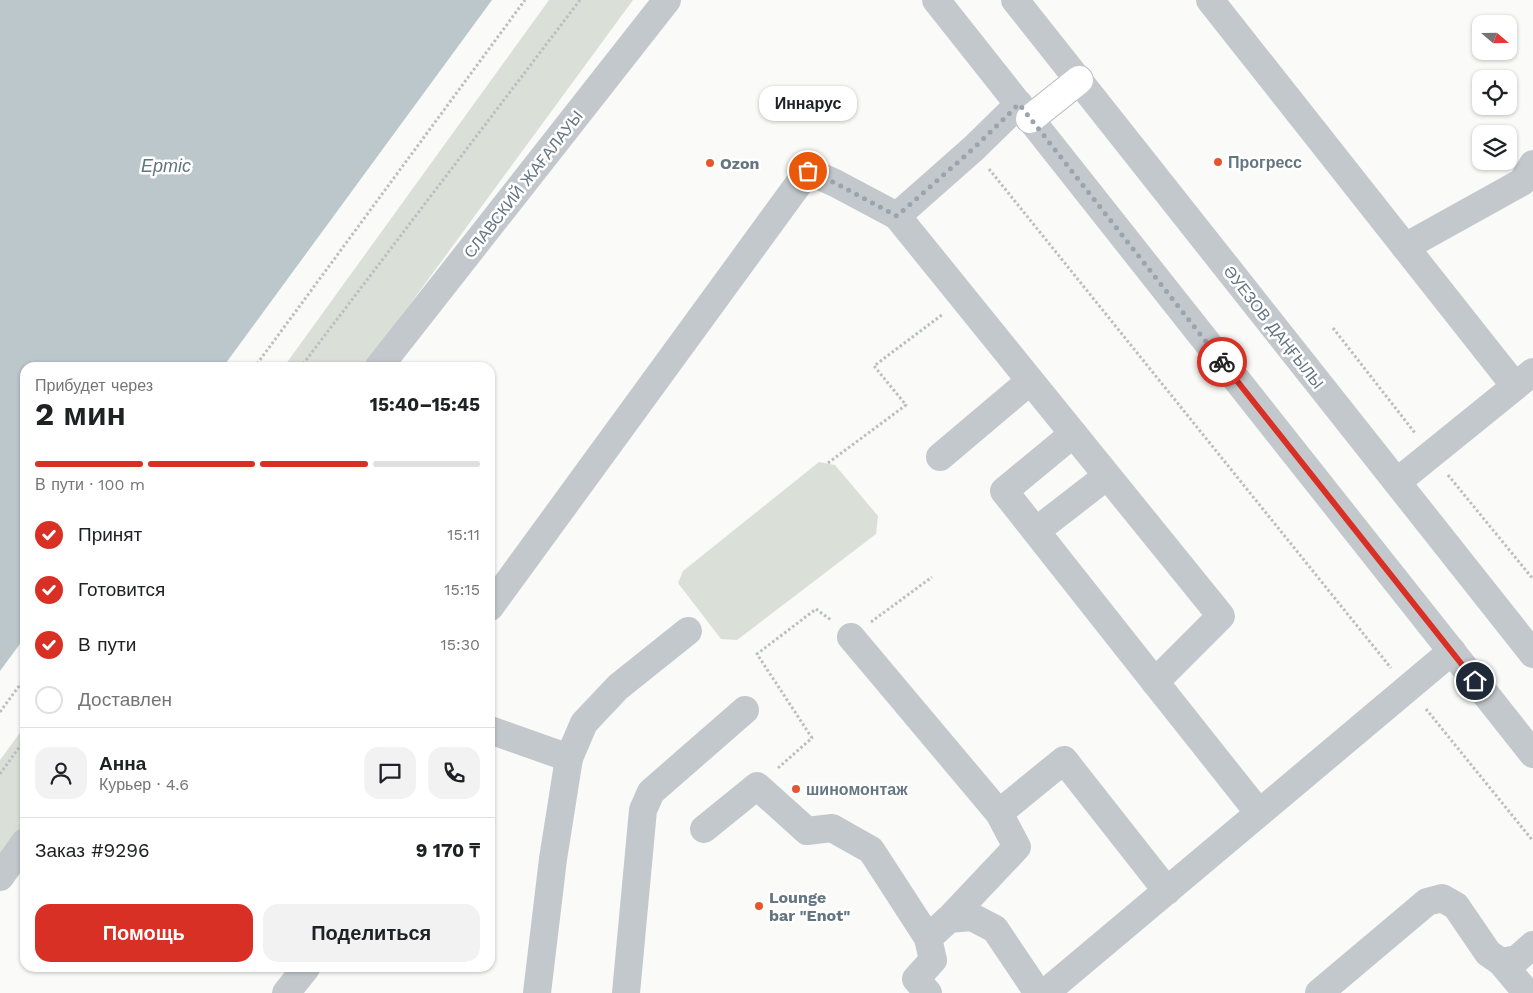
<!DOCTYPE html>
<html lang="ru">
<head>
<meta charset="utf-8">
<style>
	:root { --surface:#fff; --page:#f2f2f2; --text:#202124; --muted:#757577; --line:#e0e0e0; --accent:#d93025 }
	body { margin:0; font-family:"Work Sans",sans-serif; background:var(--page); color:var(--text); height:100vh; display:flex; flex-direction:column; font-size:19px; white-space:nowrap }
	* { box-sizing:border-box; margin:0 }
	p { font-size:16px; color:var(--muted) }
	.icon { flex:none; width:28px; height:28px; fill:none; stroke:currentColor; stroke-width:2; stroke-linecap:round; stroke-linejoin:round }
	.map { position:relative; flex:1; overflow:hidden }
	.side { position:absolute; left:20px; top:362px; width:475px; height:610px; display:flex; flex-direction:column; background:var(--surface); border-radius:15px; box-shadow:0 1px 4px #0004 }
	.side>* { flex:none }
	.needle { width:32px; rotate:110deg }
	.controls { position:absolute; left:1472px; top:15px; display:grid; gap:10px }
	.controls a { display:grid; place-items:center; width:45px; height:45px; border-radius:10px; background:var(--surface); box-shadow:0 1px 4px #0004; font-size:25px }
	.pin { position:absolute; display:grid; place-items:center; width:42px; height:42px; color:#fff; margin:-21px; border:2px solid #fff; border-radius:50%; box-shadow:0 1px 5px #0007 }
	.courier { position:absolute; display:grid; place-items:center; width:50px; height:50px; margin:-25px; border:4px solid #d93025; border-radius:50%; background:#fff; color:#222; box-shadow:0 1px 6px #0007 }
	.bubble { position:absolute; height:35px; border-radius:15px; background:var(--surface); box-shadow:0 1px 4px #0004; font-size:16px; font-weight:700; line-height:35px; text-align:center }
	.head em { font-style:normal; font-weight:700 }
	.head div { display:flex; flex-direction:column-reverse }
	.head { display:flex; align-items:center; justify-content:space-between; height:85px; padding:0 15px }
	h1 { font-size:32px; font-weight:700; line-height:38px }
	.bar { display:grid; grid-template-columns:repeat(4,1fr); gap:8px 5px; align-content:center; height:60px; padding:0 15px }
	.bar i { height:6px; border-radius:4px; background:var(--line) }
	.bar .current { background:var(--accent) }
	.bar p { grid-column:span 4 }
	.line { display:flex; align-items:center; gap:12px; padding:0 15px; border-top:1px solid var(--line) }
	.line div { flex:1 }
	.round { display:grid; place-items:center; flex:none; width:52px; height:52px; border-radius:15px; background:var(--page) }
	ol { padding:0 15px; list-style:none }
	li { display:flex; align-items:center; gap:15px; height:55px }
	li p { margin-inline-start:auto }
	li .icon { padding:5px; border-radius:50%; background:var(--accent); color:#fff; stroke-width:4 }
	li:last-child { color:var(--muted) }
	li i { width:28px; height:28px; border:2px solid var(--line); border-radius:50% }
	.action { display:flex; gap:10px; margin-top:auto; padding:10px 15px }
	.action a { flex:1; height:58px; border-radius:15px; background:var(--accent); color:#fff; font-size:20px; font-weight:700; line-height:58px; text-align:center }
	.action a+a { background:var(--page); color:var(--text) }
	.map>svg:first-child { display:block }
	.green { fill:#dadfd7 }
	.water { fill:#bbc7cb }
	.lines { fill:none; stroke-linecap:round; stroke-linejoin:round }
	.major-casing { stroke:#b5babe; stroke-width:30 }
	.path { stroke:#bbbfc2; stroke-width:3; stroke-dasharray:2.5 2.5; stroke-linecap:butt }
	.minor { stroke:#c3c8cc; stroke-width:28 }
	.major { stroke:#fff; stroke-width:28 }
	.done { stroke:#99a4ac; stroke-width:5; stroke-dasharray:0 9 }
	.route { stroke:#d93025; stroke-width:6 }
	.poi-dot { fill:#e4572e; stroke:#fff; stroke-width:2 }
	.labels { text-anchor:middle; stroke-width:5; stroke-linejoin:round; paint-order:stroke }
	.poi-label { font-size:16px; font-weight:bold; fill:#657683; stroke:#fff; text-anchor:start }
	.street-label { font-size:16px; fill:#657683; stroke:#fff }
	.water-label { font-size:18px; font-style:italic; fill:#60757c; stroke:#fff }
</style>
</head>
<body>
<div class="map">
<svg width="1533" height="993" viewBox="0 0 1533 993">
	<rect width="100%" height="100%" fill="#fafaf8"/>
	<g class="green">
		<path d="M549,0H633L364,367L283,368Z"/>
		<path d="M819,462L835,465L878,516L876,534L737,640L721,639L678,583L683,571Z"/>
		<path d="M25,726V832L0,866V760Z"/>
	</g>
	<path class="water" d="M0,0H492L223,367L25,368V637L0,671Z"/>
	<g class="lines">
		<defs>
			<path id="major" d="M1030,119L1079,80"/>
		</defs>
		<use href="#major" class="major-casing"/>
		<g class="path">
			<path d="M989,169L1391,668"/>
			<path d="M1333,328L1415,433"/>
			<path d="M254,368L525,0"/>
			<path d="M300,368L580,0"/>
			<path d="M828,463L906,405L874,366L943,314"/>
			<path d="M1448,475L1533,579"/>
			<path d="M871,622L932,577"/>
			<path d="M1426,709L1533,841"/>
			<path d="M0,712L25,678"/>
			<path d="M778,768L812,738L757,654L816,609L831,620"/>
			<path d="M0,774L25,739"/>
		</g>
		<g class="minor">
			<path d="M936,0L1533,754"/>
			<path d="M1015,0L1533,654"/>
			<path d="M1210,0L1515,386"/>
			<path d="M897,216L1221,616L1155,682L1259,813"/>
			<path d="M1405,247L1522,182L1533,164"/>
			<path d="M378,368L667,0"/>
			<path d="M1073,434L1004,491L1155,682"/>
			<path d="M940,457L1030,381"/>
			<path d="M1397,482L1533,372"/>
			<path d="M1036,531L1107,476"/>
			<path d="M490,607L808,171L835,183L897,216L974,148L1019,104"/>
			<path d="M851,637L999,813L1064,760L1167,891"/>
			<path d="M490,730L569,758L553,859L537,993"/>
			<path d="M569,758L584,723L618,687L688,631"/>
			<path d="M704,829L757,786L807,831L832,828L871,850L928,938L949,919L972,917L995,929L1038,993"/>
			<path d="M0,877L25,842"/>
			<path d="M949,919L1017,847L999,813"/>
			<path d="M1501,962L1517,959L1533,945"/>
			<path d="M286,993L306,968"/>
			<path d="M626,993L643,810L651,792L745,710"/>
			<path d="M928,993L916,979L933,960L928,938"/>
			<path d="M1045,993L1452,651"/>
			<path d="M1319,993L1427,902L1442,898L1456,906L1488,953L1501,962L1527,993"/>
		</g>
		<use href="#major" class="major"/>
	</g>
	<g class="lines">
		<path class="done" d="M808,171L835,183L897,216L974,148L1019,104L1222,362"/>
		<path class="route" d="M1222,362L1475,681"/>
	</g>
	<g class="poi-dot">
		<circle cx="1218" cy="162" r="5"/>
		<circle cx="710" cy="163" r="5"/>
		<circle cx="796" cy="789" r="5"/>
		<circle cx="759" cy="906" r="5"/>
	</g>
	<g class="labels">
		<g class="poi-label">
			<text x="1228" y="168">Прогресс</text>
			<text x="720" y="169">Ozon</text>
			<text x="806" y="795">шиномонтаж</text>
			<text x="769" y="903">Lounge<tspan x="769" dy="18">bar "Enot"</tspan></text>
		</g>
		<g class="street-label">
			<text transform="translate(523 184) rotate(-52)" y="6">СЛАВСКИЙ ЖАҒАЛАУЫ</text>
			<text transform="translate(1274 327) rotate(52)" y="6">ӘУЕЗОВ ДАҢҒЫЛЫ</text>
		</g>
		<g class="water-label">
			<text x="166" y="172">Ертіс</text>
		</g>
	</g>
</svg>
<div class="controls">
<a><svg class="needle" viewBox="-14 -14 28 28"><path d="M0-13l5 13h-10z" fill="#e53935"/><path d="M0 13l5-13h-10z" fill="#757577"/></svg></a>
<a><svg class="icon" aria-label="locate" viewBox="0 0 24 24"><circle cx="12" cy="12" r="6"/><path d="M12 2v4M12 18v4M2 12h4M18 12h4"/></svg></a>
<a><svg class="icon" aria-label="layers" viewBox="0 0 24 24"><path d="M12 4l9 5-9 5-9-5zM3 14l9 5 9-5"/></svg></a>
</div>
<div class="pin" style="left:808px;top:171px;background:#ea580c"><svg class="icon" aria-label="bag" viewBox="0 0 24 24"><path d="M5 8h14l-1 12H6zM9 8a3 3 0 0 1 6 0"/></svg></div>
<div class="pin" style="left:1475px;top:681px;background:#1f2937"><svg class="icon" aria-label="home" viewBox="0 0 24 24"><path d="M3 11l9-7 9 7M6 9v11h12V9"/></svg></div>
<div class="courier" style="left:1222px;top:362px"><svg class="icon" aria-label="bike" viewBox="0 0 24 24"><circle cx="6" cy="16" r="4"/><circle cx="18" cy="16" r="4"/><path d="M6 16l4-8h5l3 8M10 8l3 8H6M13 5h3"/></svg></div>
<div class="bubble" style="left:759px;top:86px;width:98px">Иннарус</div>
<section class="side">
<div class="head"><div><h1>2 мин</h1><p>Прибудет через</p></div><em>15:40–15:45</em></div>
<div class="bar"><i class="current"></i><i class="current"></i><i class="current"></i><i></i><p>В пути · 100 m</p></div>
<ol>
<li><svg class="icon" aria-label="check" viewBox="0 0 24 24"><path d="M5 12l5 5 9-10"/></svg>Принят<p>15:11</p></li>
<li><svg class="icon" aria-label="check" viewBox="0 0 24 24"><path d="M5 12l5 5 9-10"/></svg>Готовится<p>15:15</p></li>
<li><svg class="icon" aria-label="check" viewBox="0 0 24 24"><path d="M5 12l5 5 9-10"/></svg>В пути<p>15:30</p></li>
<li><i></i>Доставлен</li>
</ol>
<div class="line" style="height:90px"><a class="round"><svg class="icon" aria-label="person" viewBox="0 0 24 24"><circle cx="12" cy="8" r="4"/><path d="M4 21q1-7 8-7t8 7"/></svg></a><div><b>Анна</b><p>Курьер · 4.6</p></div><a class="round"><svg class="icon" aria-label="chat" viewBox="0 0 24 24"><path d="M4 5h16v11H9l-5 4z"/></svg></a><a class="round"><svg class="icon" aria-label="phone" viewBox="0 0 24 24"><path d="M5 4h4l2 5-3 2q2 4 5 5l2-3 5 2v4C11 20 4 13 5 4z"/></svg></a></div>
<div class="line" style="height:65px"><div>Заказ #9296</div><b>9 170 ₸</b></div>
<div class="action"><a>Помощь</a><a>Поделиться</a></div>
</section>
</div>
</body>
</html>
